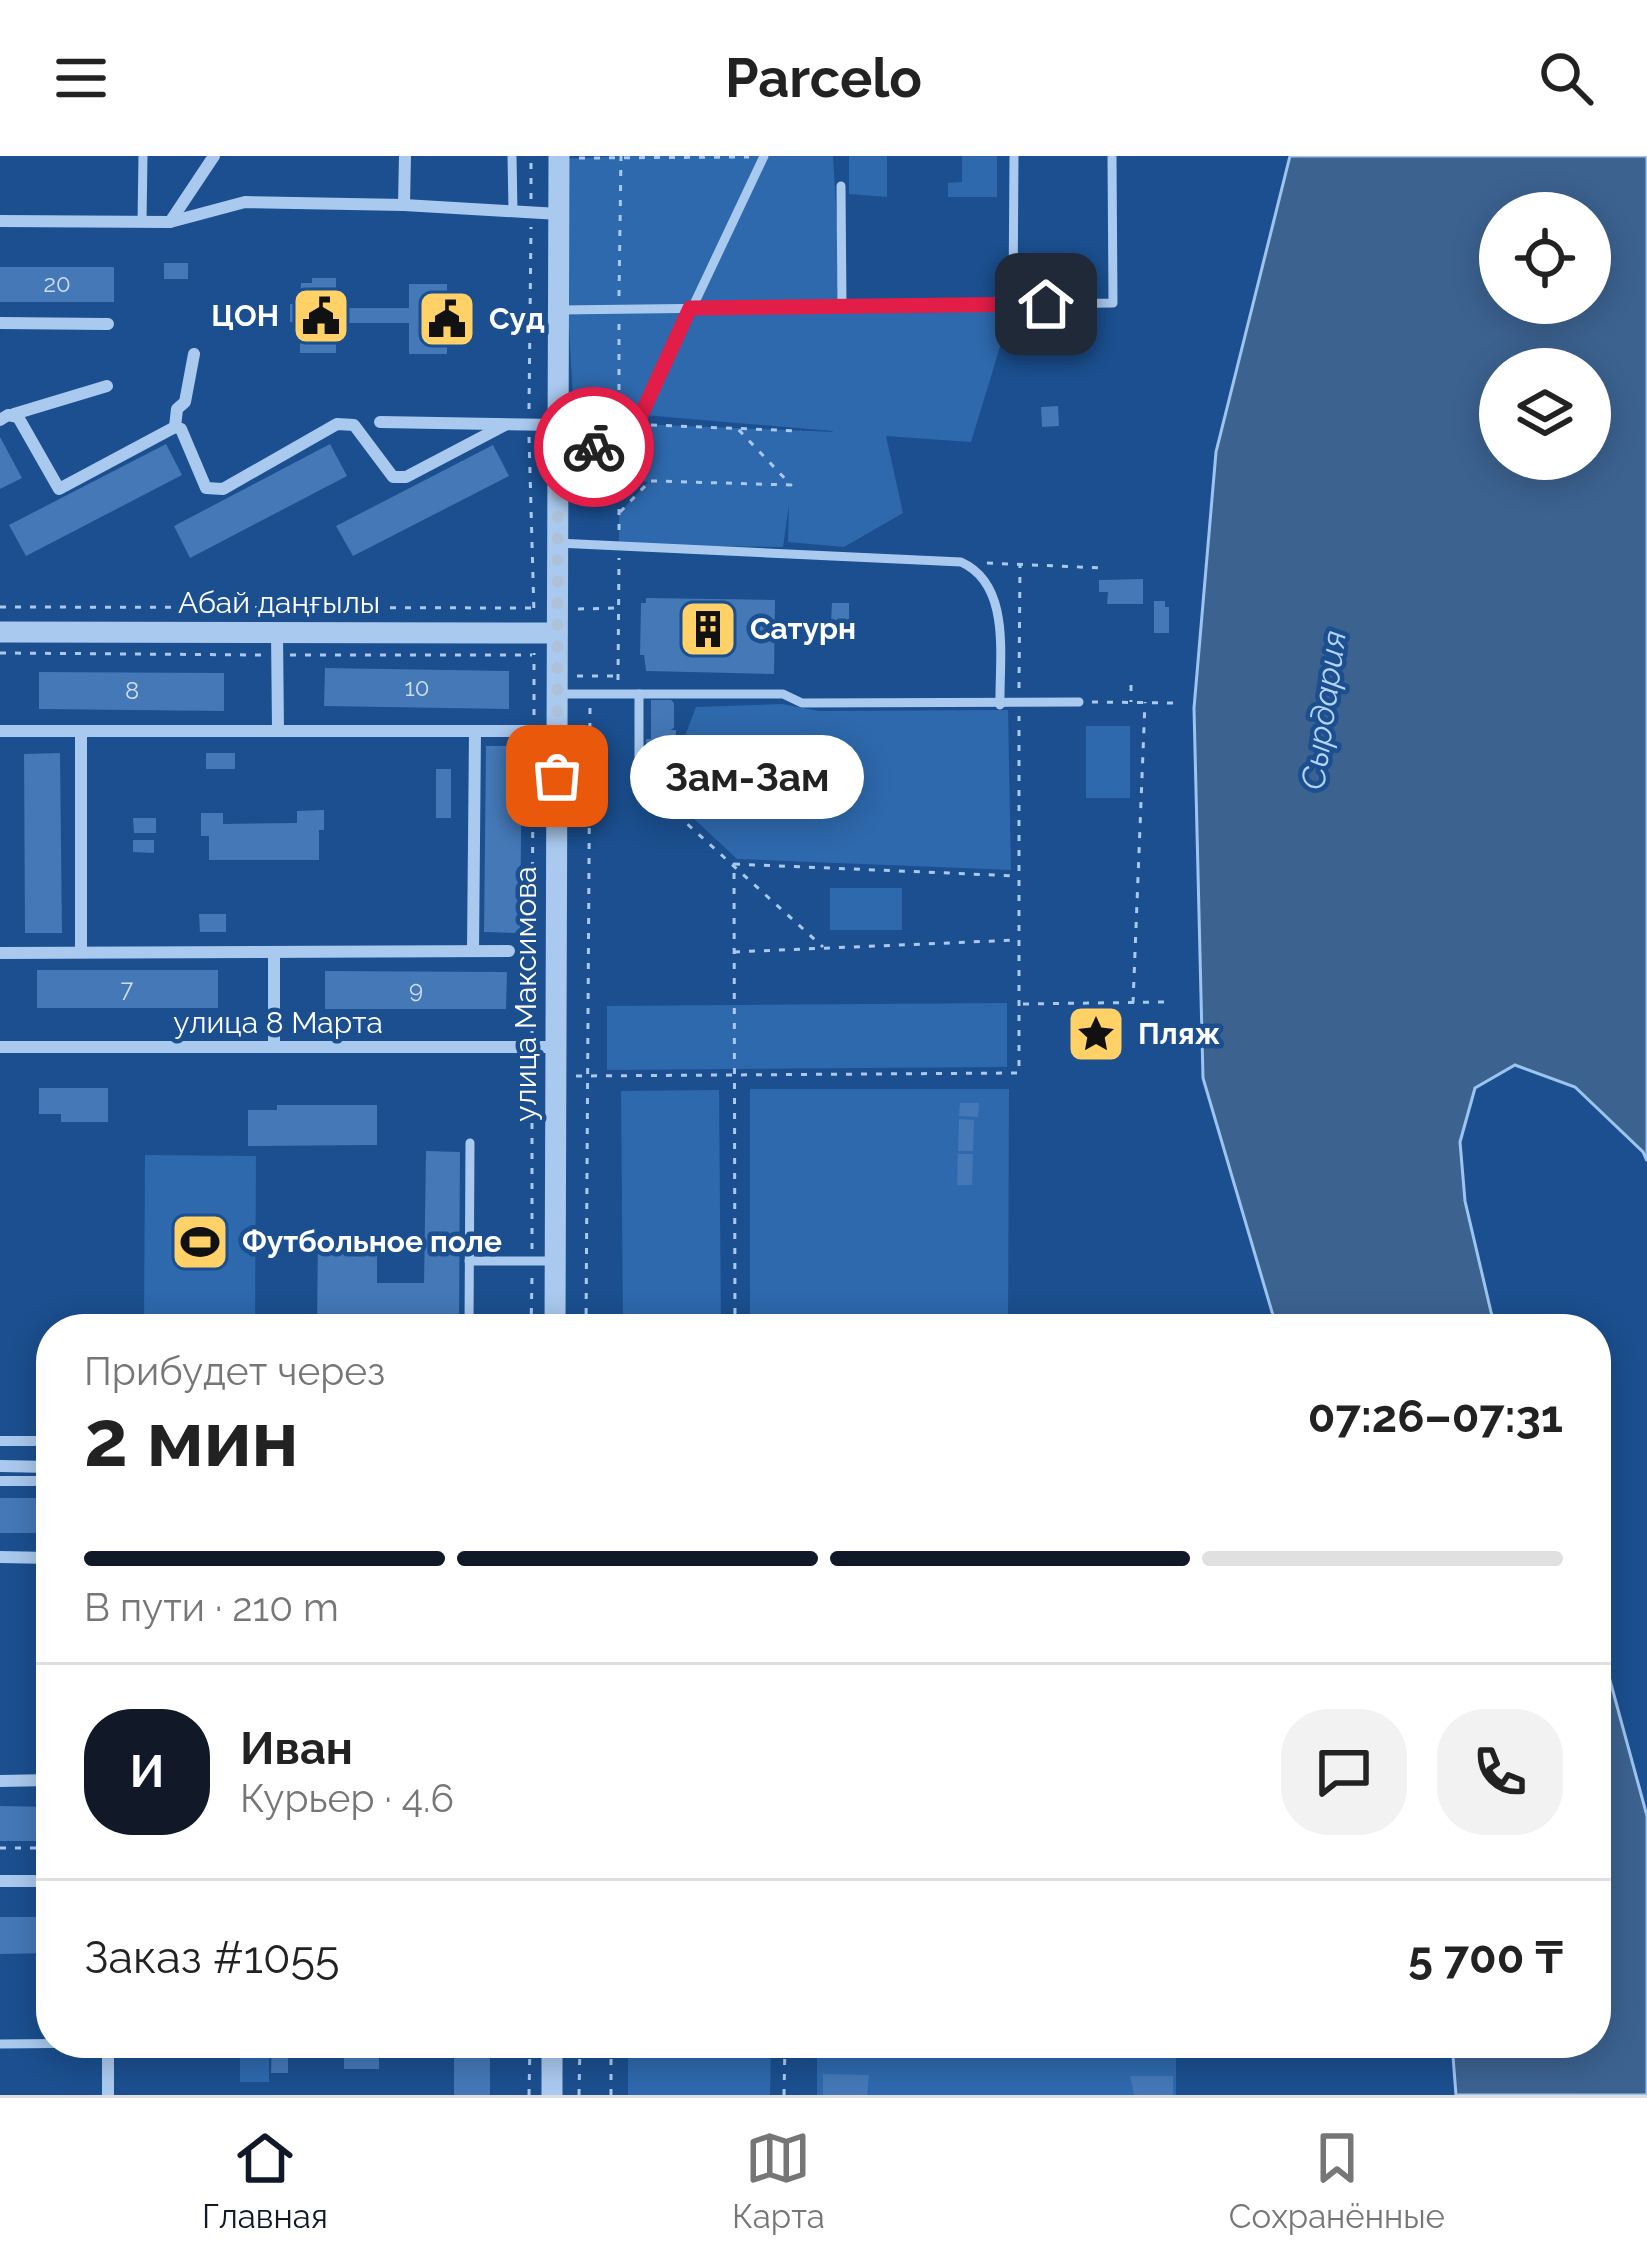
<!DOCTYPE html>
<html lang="ru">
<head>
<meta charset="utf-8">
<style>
	:root { --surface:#fff; --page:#f2f2f2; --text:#222; --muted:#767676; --line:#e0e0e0; --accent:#111827 }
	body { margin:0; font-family:Raleway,sans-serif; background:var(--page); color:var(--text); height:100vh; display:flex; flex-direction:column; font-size:45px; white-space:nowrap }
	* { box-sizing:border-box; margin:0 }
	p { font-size:39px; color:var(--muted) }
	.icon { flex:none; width:66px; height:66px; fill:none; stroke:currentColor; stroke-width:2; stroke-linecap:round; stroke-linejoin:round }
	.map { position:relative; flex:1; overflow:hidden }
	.drawer { position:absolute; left:36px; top:1158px; width:1575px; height:744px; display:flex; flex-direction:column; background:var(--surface); border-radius:48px; box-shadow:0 6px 30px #0003 }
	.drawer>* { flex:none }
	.buttons { position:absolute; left:1479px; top:36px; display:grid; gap:24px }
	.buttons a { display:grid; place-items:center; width:132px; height:132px; border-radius:50%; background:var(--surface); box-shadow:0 6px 30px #0003; font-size:60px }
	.pin { position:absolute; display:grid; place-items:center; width:102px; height:102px; color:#fff; margin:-51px; border-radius:24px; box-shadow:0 6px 18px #0006 }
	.courier { position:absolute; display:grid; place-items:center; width:120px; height:120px; margin:-60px; border:9px solid #e11d48; border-radius:50%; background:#fff; color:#222; box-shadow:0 3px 15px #0007 }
	.bubble { position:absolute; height:84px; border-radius:42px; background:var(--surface); box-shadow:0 6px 30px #0003; font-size:39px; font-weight:700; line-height:84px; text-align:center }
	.overview em { font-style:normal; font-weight:700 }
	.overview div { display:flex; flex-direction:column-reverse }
	.overview { display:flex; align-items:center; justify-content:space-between; height:204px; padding:0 48px }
	h1 { font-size:78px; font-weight:700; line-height:90px }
	.bar { display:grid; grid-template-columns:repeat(4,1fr); gap:18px 12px; align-content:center; height:144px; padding:0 48px }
	.bar i { height:15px; border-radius:9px; background:var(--line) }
	.bar .current { background:var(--accent) }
	.bar p { grid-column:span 4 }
	.line { display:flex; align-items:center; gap:30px; padding:0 48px; border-top:3px solid var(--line) }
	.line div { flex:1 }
	.round { display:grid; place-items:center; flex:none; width:126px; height:126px; border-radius:48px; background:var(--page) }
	header { display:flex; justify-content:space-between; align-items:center; height:156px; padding:0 48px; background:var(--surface); font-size:54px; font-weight:700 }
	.dock { display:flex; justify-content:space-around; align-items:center; height:168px; border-top:3px solid var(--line); background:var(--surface); font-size:33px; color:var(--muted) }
	.dock a { display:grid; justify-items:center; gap:6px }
	.dock .current { color:var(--accent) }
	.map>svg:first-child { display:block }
	.green { fill:#2e69ad; fill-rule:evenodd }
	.water { fill:#3c6290; stroke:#9cc4f0; stroke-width:3; fill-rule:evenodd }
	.building { fill:#4478b7 }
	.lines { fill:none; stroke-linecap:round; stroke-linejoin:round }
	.path { stroke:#a9c9ee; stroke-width:3; stroke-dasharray:6 9; stroke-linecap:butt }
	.service { stroke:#a9c9ee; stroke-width:9 }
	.pedestrian { stroke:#a9c9ee; stroke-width:10 }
	.minor { stroke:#a9c9ee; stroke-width:12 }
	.tertiary { stroke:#a9c9ee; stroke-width:21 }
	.done { stroke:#afc1d8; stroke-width:12; stroke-dasharray:0 21.6 }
	.route { stroke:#e11d48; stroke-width:15 }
	.labels { text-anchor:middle; stroke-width:9; stroke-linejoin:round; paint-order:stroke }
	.number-label { font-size:24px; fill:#d0dded }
	.poi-label { font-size:30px; font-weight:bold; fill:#fff; stroke:#1b4f8f; text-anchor:start }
	.street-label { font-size:30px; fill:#fff; stroke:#1b4f8f }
	.water-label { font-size:33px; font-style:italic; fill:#b5d3f5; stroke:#1b4f8f }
</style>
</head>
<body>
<header><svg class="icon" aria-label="menu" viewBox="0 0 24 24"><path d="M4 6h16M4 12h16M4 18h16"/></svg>Parcelo<svg class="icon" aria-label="search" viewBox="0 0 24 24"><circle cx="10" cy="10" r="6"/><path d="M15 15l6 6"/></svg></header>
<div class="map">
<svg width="1647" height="1939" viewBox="0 0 1647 1939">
	<rect width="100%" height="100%" fill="#1b4f8f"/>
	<g class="green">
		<path d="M620,0H833L842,150L1013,148L971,286L886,280L903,357L844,391L788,386L789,349L783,391L619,389V357L648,326L619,324L627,290L637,268L620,248L574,257L559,3ZM631,258L832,275L833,276L637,268Z"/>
		<path d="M849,0H887V41L849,38Z"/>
		<path d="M962,0H997V41H948V27L962,26Z"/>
		<path d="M782,548L819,555L1008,554L1011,714L737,703L661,632L680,631V599L684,598L685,580L696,551Z"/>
		<rect x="1086" y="570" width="44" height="72"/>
		<rect x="830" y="732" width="72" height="42"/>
		<path d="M1007,847V911L607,914V850Z"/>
		<path d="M750,933H1009L1008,1173H750Z"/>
		<path d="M719,934L721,1173H623L621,935Z"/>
		<path d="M145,999L256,1000L255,1173H144Z"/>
		<rect x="240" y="1887" width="29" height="39"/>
		<path d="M628,1887H771L770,1939H628Z"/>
		<rect x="817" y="1887" width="359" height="52"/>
	</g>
	<g class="water">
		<path d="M1290,0H1647V1005L1643,996L1575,931L1515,909L1475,932L1460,986L1465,1045L1495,1173H1277L1203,922L1194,552L1216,296ZM1500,57H1590V147H1500ZM1500,213H1590V303H1500Z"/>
		<path d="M1596,1473L1647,1660V1939H1456L1452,1887H1596Z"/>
	</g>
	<g class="building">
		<rect x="164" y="107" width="24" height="16"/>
		<rect x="0" y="111" width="114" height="35"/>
		<path d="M312,122H336V152H409V128H447V198H409V167H336V197H300V166H290V148H300L301,127H312Z"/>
		<path d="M1058,250L1059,270L1042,271L1041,251Z"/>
		<path d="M0,281L22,322L0,333Z"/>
		<path d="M166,288L182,319L26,400L9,369Z"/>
		<path d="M330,288L347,320L190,402L174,370Z"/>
		<path d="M493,289L509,320L353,400L336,370Z"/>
		<path d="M1143,423V448H1107L1108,436H1099V424Z"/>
		<path d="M646,442L775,444L774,518L646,515L644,499H640L641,447H646Z"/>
		<path d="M1154,445H1165V451H1169V477H1154Z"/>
		<path d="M832,447H849V467H831Z"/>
		<path d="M325,512L509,515V553L324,550Z"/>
		<path d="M39,516L224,517V555L39,553Z"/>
		<path d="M651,544H671L674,547V572L670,574H676V631H651V595H646V583H651Z"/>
		<path d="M486,590H522L520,777L484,776Z"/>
		<path d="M60,597L62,777H25L24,598Z"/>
		<rect x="206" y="597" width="29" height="16"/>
		<rect x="436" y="613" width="15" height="49"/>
		<path d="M324,654V674H319V704H209V680H201V657H223V668L297,667V655Z"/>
		<path d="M133,662H156V677H134Z"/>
		<path d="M133,684H154V697L133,696Z"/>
		<path d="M199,758H226V776H200Z"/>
		<rect x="37" y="814" width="181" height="38"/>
		<path d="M325,815L507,816L506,853H325Z"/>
		<path d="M39,932H108V966H61V958H39Z"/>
		<path d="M960,947H979L978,961L959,960Z"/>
		<path d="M277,949H377V989L248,990V954H277Z"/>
		<path d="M959,963L974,964L973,995H958Z"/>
		<path d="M426,995L460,996L459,1173H317L318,1079L362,1080V1084H377V1127H424Z"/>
		<path d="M958,998H973L972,1029H957Z"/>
		<rect x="0" y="1342" width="51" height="35"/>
		<path d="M0,1650L51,1651V1685H0Z"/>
		<path d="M0,1761H51V1797L0,1798Z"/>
		<path d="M272,1887H288V1917H271Z"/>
		<rect x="344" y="1887" width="35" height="26"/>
		<rect x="454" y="1887" width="36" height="52"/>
		<path d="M823,1918L869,1919L867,1939H823Z"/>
		<path d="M1130,1920H1173V1939H1134Z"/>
	</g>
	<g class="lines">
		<g class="path">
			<path d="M579,2L749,1"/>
			<path d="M531,43V0"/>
			<path d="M619,140L621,0"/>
			<path d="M619,168V272"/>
			<path d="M529,253L531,71"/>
			<path d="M651,269L801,275"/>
			<path d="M529,281L534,457"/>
			<path d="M621,324L791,329L737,272"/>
			<path d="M620,356L647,328"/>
			<path d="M619,374V306"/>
			<path d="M987,407L1103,412"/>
			<path d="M0,451L532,452"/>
			<path d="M578,453L619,452"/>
			<path d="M0,497L262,499"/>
			<path d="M290,499H532"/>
			<path d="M577,520H616"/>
			<path d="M618,524L619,402"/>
			<path d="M1131,529V546"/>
			<path d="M1019,532L1020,408"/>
			<path d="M1092,546L1175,547"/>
			<path d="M534,559V497"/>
			<path d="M646,625L684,665L823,791"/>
			<path d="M734,796L1018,784"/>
			<path d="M1133,847L1145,546"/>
			<path d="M1023,848L1165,846"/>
			<path d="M532,877L533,593"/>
			<path d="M576,920L1019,917V560"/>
			<path d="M532,1093V905"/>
			<path d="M531,1173L532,1121"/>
			<path d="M586,1173L590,551"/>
			<path d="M735,1173L734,708L1018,720"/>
			<path d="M0,1692H51"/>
			<path d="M529,1939L530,1887"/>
			<path d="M579,1939L580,1887"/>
			<path d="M611,1939V1887"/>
			<path d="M784,1939L785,1887"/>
		</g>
		<g class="service">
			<path d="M512,0L513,55"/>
			<path d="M841,30L842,150"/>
			<path d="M142,66L143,0"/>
			<path d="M1013,148L1014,0"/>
			<path d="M559,154L1113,147L1112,0"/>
			<path d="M558,291L627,290L764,0"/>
			<path d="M557,387L961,406C1012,429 999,502 1000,549"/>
			<path d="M557,538H783L802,547L1079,546"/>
			<path d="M639,538V615"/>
			<path d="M469,1105H554"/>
			<path d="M469,1173L470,987"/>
			<path d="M0,1888L108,1887"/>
		</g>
		<g class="pedestrian">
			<path d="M0,1285H51"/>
			<path d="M0,1325H51"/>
		</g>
		<g class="minor">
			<path d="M404,49L405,0"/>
			<path d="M0,65L170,66L245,46L404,49L559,58"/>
			<path d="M170,66L214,0"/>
			<path d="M0,167L108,168"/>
			<path d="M14,258L107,230"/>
			<path d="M0,264L8,259L18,261L59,333L175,271L181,273L206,332L223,333L337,268L354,269L393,321H406L505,269"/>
			<path d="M380,266L557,269"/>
			<path d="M175,271L177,253L185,246L194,198"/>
			<path d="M277,477L278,575"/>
			<path d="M0,575H557"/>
			<path d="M473,795L475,575"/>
			<path d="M81,796V575"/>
			<path d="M274,796V891"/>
			<path d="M0,797L509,795"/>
			<path d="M0,891H556"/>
			<path d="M0,1310L51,1311"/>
			<path d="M0,1401L51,1402"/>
			<path d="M0,1625L51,1624"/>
			<path d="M0,1725H51"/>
			<path d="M108,1887V1939"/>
		</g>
		<g class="tertiary">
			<path d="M0,476L557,477"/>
			<path d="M555,1173L559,0"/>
			<path d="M552,1939V1887"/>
		</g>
	</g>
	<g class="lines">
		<path class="done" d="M557,620L558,291H594"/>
		<path class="route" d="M594,291L627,290L690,152L1046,148"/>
	</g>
	<defs>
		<symbol id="civic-square" viewBox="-11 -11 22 22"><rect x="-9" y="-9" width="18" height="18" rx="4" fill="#ffd166" stroke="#1b4f8f"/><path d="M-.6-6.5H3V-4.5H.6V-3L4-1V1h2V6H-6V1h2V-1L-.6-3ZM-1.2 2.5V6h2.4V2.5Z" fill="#111"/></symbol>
		<symbol id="building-square" viewBox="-11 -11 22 22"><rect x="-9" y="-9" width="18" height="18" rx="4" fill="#ffd166" stroke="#1b4f8f"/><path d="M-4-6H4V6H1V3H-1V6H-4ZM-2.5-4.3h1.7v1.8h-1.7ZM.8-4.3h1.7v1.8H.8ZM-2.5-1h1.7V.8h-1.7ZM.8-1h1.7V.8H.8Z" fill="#111"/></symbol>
		<symbol id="sight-square" viewBox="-11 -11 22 22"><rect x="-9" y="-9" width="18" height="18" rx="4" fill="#ffd166" stroke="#1b4f8f"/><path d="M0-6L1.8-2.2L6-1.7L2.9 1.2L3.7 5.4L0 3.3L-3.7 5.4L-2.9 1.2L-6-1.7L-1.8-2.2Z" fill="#111"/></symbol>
		<symbol id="stadium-square" viewBox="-11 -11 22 22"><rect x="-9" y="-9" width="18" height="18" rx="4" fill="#ffd166" stroke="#1b4f8f"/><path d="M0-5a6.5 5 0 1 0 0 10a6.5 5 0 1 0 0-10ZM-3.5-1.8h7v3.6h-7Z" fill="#111"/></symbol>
	</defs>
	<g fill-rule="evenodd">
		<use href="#civic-square" x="288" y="127" width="66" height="66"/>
		<use href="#civic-square" x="414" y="130" width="66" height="66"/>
		<use href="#building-square" x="675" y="440" width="66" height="66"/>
		<use href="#sight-square" x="1063" y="845" width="66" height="66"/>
		<use href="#stadium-square" x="167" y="1053" width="66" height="66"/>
	</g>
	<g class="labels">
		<g class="number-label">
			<text x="57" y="136">20</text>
			<text x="417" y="540">10</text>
			<text x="132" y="543">8</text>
			<text x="127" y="841">7</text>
			<text x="416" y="842">9</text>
		</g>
		<g class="poi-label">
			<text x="279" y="170" text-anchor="end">ЦОН</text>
			<text x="489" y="173">Суд</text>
			<text x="750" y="483">Сатурн</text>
			<text x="1138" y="888">Пляж</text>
			<text x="242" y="1096">Футбольное поле</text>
		</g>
		<g class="street-label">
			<text x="279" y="457">Абай даңғылы</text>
			<text transform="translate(526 838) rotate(-90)" y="10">улица Максимова</text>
			<text x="278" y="877">улица 8 Марта</text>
		</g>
		<g class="water-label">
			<text transform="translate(1323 554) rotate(-82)" y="12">Сырдария</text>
		</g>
	</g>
</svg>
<div class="buttons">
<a><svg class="icon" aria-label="locate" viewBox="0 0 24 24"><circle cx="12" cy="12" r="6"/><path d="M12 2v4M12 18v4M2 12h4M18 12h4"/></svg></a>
<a><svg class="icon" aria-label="layers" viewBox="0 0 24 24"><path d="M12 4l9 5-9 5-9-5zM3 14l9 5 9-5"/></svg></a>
</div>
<div class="pin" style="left:557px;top:620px;background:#ea580c"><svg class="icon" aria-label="bag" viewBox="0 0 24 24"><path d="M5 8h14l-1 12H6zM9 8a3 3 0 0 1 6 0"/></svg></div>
<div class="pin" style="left:1046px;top:148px;background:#1f2937"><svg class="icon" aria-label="home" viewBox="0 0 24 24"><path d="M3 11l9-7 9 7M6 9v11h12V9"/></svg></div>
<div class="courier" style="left:594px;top:291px"><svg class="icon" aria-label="bike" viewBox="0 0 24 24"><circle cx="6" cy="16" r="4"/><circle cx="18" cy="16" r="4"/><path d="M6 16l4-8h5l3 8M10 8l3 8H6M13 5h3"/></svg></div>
<div class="bubble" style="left:630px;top:579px;width:234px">Зам-Зам</div>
<section class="drawer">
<div class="overview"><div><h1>2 мин</h1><p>Прибудет через</p></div><em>07:26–07:31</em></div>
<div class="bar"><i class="current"></i><i class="current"></i><i class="current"></i><i></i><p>В пути · 210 m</p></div>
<div class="line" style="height:216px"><b class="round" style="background:var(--accent);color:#fff">И</b><div><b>Иван</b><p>Курьер · 4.6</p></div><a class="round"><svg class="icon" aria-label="chat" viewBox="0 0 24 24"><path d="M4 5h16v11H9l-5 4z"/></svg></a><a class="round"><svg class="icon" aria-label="phone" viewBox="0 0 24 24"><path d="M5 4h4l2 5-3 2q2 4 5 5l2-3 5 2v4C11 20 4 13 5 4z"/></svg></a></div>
<div class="line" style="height:156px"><div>Заказ #1055</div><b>5 700 ₸</b></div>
</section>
</div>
<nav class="dock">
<a class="current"><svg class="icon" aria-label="home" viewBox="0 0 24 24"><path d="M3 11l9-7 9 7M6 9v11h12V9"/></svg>Главная</a>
<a><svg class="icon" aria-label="map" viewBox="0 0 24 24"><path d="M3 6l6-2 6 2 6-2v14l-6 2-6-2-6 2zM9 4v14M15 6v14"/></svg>Карта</a>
<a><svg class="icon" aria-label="saved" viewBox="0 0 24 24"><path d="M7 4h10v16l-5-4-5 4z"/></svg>Сохранённые</a>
</nav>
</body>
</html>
